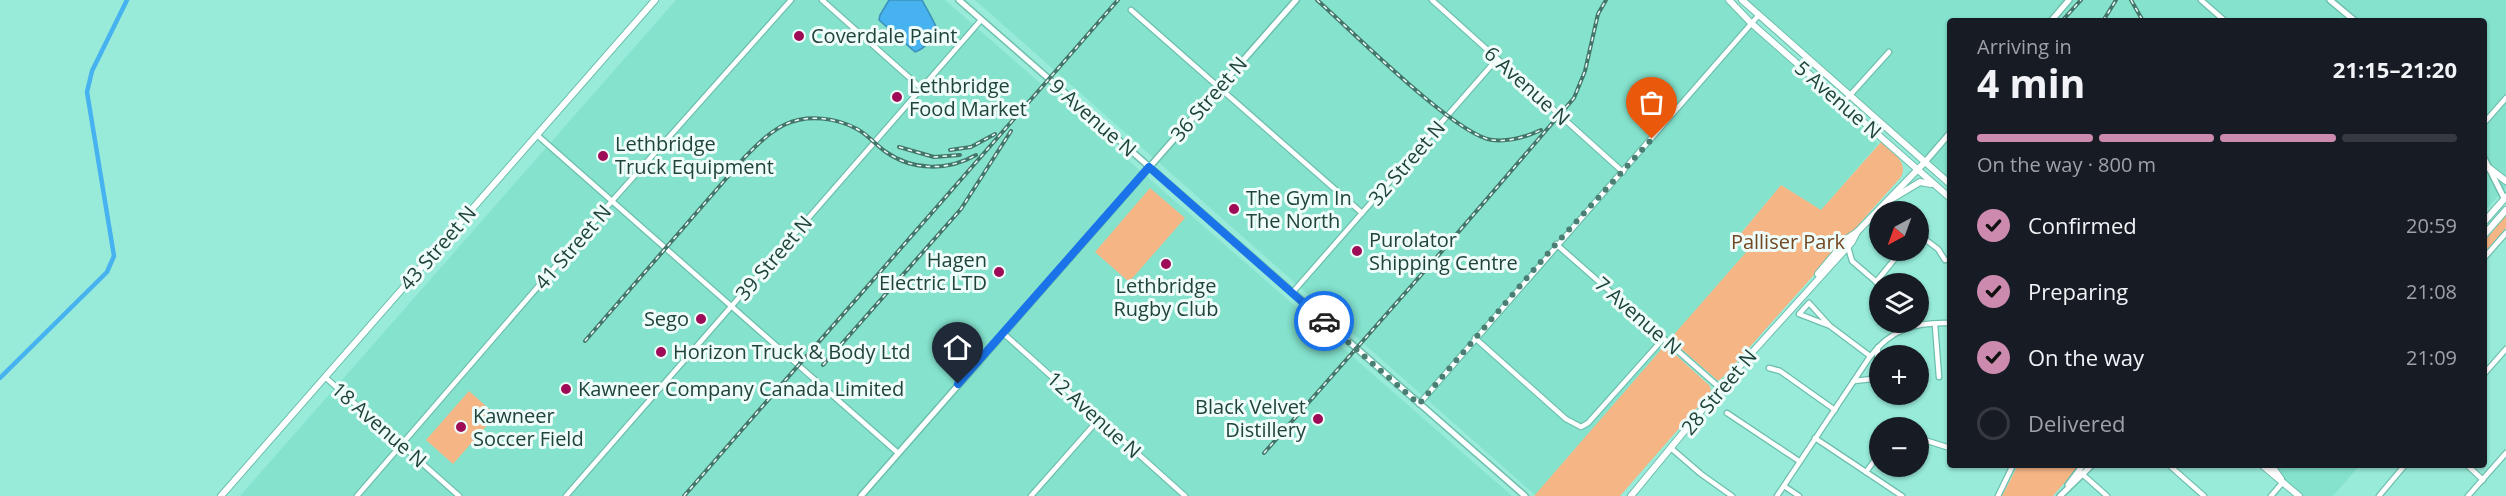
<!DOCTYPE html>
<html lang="en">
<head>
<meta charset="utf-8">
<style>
	:root { --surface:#171b24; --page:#20242c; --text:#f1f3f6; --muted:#9ea1a6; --line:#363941; --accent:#cc8bae }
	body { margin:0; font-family:"Open Sans",sans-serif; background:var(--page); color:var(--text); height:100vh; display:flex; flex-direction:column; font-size:22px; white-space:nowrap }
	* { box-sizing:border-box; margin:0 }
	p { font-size:20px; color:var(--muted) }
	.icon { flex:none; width:33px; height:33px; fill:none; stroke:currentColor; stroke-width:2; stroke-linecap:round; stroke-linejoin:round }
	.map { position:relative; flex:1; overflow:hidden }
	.panel { position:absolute; left:1947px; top:18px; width:540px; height:450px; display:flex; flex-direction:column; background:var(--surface); border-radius:6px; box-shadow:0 2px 4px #0004 }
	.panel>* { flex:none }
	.needle { width:39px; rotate:221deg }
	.fabs { position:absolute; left:1869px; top:201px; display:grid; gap:12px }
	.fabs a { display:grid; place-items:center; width:60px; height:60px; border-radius:50%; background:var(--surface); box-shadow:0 2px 4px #0004; font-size:30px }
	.pin { position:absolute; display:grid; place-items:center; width:51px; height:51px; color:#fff; margin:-62px -26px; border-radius:50% 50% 50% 0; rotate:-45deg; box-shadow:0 0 6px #0007 }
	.pin .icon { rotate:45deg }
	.courier { position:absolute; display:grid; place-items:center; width:60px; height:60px; margin:-30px; border:4px solid #1a73e8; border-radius:50%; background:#fff; color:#222; box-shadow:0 2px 8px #0007 }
	.head em { font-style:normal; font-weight:700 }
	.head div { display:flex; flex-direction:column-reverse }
	.head { display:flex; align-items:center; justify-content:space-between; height:102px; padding:0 30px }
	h1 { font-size:39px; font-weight:700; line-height:45px }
	.bar { display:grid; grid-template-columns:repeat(4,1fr); gap:9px 6px; align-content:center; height:72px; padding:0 30px }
	.bar i { height:8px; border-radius:4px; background:var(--line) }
	.bar .current { background:var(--accent) }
	.bar p { grid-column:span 4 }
	ol { padding:0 30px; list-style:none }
	li { display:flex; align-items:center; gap:18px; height:66px }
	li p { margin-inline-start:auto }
	li .icon { padding:6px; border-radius:50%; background:var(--accent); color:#111; stroke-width:4 }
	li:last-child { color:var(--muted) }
	li i { width:33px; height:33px; border:3px solid var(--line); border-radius:50% }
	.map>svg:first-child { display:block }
	.built { fill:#84e2cd }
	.green { fill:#f5b585 }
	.water { fill:#47b2f0; stroke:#3b91ba; stroke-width:1.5 }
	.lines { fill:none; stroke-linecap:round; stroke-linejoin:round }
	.canal { stroke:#47b2f0; stroke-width:4.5 }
	.minor-casing { stroke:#6cbfad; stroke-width:7 }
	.tertiary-casing { stroke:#6cbfad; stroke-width:8 }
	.secondary-casing { stroke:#6cbfad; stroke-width:8 }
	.minor { stroke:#fff; stroke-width:4.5 }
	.tertiary { stroke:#fff; stroke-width:5 }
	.secondary { stroke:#fff; stroke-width:6 }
	.rail-casing { stroke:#43756a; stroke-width:4 }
	.rail { stroke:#eefdf9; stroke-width:1.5; stroke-dasharray:4.5; stroke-linecap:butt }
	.done { stroke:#4a7e73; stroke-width:6; stroke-dasharray:0 10.8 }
	.route { stroke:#1a73e8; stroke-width:8 }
	.poi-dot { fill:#9e0b56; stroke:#eefdf9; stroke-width:2 }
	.labels { text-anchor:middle; stroke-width:6; stroke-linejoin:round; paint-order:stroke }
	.poi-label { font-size:20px; fill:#20433c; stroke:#eefdf9; text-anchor:start }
	.street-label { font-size:20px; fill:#20433c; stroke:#eefdf9 }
	.park-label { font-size:20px; fill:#724722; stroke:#eefdf9 }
</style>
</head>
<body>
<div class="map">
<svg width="2506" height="496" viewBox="0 0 2506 496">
	<rect width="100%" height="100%" fill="#98ebd9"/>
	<g class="built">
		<path d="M676,0H945L1512,496H240Z"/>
		<path d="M975,0H1729L1878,144L1821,210L1781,185L1738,236L1748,250L1535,495Z"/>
		<path d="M1747,0H2506V187L2484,212V21H1950V184L1771,25Z"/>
		<path d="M2271,465H2360L2333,496H2299L2283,482Z"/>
	</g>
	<g class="green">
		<path d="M1881,142C1891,151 1909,161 1901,177L1724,376L1718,381L1716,379L1670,339L1748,250L1738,237L1781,185L1821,210Z"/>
		<path d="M1150,188L1185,218L1129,282L1095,252Z"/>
		<path d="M2506,215V228L2484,253V242Z"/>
		<path d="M1665,345L1710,386L1711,392L1620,496H1534Z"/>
		<path d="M469,391L496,415L453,464L426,440Z"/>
		<path d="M2018,465H2080L2053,496H2002Z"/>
	</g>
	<path class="water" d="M889,0H922C924,4 935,23 936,27C939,36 922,50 915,52L879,20L880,15Z"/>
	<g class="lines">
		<path class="canal" d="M0,378L101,278L107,272L114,256L87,92L92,71L127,0"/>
		<defs>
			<g id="minor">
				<path d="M822,0L921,88"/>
				<path d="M1432,0L1623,172"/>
				<path d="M2201,0L2225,21"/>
				<path d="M1131,10L1362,213"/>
				<path d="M1843,103L1889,52"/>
				<path d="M2484,123L2506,98"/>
				<path d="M537,135L898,453"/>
				<path d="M1918,234L1938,249L1945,260"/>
				<path d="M1556,244L1720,388"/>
				<path d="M1848,247L1852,261L1880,285"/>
				<path d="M2484,258L2506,233"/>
				<path d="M1876,282L1902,250"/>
				<path d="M1292,293L1497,59"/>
				<path d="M1935,325L1939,377"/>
				<path d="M1830,326L1809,303L1799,314L1830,326L1870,356"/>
				<path d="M1003,333L1185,496"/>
				<path d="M1475,338L1566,419L1581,427L1588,423L1663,339"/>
				<path d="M1769,368L1780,371L1835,410"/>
				<path d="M2484,374L2506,349"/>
				<path d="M325,377L459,496"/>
				<path d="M1854,381L1872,379L1876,376L1878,347"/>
				<path d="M1419,404L1758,16"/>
				<path d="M1727,413L1799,461"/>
				<path d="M1815,438L1902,496"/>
				<path d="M1918,438L1950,448"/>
				<path d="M1672,449L1701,474L1732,496"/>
				<path d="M2169,465L2204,496"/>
				<path d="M2467,465L2483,480"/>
				<path d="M1866,472L1880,453"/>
				<path d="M2080,472L2107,496"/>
				<path d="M1784,486L1799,496"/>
				<path d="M357,496L612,201L791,0"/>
				<path d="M566,496L981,20"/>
				<path d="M1031,496L1099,419"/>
				<path d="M1777,496L1869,358C1891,329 1914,322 1950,323"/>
				<path d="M1998,496L2013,465"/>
				<path d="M2271,496L2283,482"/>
				<path d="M2379,496L2405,465"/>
				<path d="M2468,496L2506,453"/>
			</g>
			<g id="tertiary">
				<path d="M959,0L1525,496"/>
				<path d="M2330,0L2355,21"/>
				<path d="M2051,21L2069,0"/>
				<path d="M2484,158L2504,198"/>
				<path d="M1925,162L1950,133"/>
				<path d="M2068,485L2083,465"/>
				<path d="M861,496L1296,0"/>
				<path d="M2060,496L2092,465"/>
			</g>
			<g id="secondary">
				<path d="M1729,0L1751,23L1950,198"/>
				<path d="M1742,0L1950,184"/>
				<path d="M2489,168L2506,181"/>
				<path d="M1890,200L1920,182L1931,184"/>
				<path d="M2484,222L2506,197"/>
				<path d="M2484,235L2506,210"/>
				<path d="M1818,274L1848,238L1857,232L1925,162"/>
				<path d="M2262,465L2299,496"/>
				<path d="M2271,465L2281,479"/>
				<path d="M221,496L655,0"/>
				<path d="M1631,496L1720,388L1852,242L1857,232"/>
			</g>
		</defs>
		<use href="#minor" class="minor-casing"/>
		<use href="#tertiary" class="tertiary-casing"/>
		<use href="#secondary" class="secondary-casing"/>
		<use href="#minor" class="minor"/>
		<use href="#tertiary" class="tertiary"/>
		<use href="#secondary" class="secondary"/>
		<defs>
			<g id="rail">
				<path d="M1317,0C1350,29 1455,135 1492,140C1509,142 1526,137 1541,130"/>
				<path d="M2131,0L2143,21"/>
				<path d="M2062,21L2081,0"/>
				<path d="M2103,21L2116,0"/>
				<path d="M899,147L934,157L960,155"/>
				<path d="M950,150L971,147L995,134"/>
				<path d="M585,341L744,158C757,145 769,132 786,124C808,114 837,118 857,129C868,135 876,145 886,152C913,171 948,171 976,155"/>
				<path d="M823,365L961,209L1011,131"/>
				<path d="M1264,453L1436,258L1574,98L1585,71L1598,14L1606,0"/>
				<path d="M684,496L1118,0"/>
			</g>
		</defs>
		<use href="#rail" class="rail-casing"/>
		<use href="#rail" class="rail"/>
	</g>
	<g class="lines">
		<path class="done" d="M1324,321L1419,404L1556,244L1652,139"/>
		<path class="route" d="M958,384L1149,167L1324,321"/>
	</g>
	<g class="poi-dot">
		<circle cx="799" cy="36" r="6"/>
		<circle cx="897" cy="97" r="6"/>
		<circle cx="603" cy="156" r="6"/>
		<circle cx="1234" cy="209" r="6"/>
		<circle cx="1357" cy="251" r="6"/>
		<circle cx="1166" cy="264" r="6"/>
		<circle cx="999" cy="272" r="6"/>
		<circle cx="701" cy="319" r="6"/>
		<circle cx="661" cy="352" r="6"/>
		<circle cx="566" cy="389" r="6"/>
		<circle cx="1318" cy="419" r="6"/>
		<circle cx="461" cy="427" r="6"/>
	</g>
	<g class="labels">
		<g class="poi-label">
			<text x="811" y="43">Coverdale Paint</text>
			<text x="909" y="93">Lethbridge<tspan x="909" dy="23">Food Market</tspan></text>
			<text x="615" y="151">Lethbridge<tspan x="615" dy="23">Truck Equipment</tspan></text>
			<text x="1246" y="205">The Gym In<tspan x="1246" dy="23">The North</tspan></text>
			<text x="1369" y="247">Purolator<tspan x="1369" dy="23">Shipping Centre</tspan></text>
			<text x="987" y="267" text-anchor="end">Hagen<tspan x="987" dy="23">Electric LTD</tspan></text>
			<text x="1166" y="293" text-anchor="middle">Lethbridge<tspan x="1166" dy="23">Rugby Club</tspan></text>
			<text x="689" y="326" text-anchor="end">Sego</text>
			<text x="673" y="359">Horizon Truck &amp; Body Ltd</text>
			<text x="578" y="396">Kawneer Company Canada Limited</text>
			<text x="1306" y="414" text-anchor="end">Black Velvet<tspan x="1306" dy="23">Distillery</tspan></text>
			<text x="473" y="423">Kawneer<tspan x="473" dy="23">Soccer Field</tspan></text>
		</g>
		<g class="street-label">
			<text transform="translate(1527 86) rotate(42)" y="7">6 Avenue N</text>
			<text transform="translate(1209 99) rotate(-49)" y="7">36 Street N</text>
			<text transform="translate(1838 100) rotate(41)" y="7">5 Avenue N</text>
			<text transform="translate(1093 118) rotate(41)" y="7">9 Avenue N</text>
			<text transform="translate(1407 163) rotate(-49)" y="7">32 Street N</text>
			<text transform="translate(573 247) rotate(-49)" y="7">41 Street N</text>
			<text transform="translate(438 248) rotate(-49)" y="7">43 Street N</text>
			<text transform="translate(774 258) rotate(-49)" y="7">39 Street N</text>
			<text transform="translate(1638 316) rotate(41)" y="7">7 Avenue N</text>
			<text transform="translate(1719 392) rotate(-50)" y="7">28 Street N</text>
			<text transform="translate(1094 415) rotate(42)" y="7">12 Avenue N</text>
			<text transform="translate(379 425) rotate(41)" y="7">18 Avenue N</text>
		</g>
		<g class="park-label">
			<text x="1788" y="249">Palliser Park</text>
		</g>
	</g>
</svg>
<div class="fabs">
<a><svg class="needle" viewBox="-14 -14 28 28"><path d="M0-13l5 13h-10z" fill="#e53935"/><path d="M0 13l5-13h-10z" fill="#9ea1a6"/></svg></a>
<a><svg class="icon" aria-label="layers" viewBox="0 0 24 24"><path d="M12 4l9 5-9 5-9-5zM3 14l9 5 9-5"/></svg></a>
<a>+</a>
<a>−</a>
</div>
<div class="pin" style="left:1652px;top:139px;background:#ea580c"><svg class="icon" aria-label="bag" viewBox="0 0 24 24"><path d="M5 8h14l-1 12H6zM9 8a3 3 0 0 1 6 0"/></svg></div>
<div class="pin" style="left:958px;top:384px;background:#1f2937"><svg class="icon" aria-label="home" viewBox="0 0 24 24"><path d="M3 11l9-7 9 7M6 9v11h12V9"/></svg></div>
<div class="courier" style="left:1324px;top:321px"><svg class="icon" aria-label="car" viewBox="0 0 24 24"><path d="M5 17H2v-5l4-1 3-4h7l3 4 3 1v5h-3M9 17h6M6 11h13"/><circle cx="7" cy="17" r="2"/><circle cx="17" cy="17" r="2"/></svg></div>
<section class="panel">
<div class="head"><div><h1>4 min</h1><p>Arriving in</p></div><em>21:15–21:20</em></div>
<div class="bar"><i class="current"></i><i class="current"></i><i class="current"></i><i></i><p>On the way · 800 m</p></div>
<ol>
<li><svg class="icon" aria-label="check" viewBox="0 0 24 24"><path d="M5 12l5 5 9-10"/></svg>Confirmed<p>20:59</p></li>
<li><svg class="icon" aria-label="check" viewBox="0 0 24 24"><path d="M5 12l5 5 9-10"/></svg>Preparing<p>21:08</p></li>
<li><svg class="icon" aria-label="check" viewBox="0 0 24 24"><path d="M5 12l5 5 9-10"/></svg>On the way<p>21:09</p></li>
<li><i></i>Delivered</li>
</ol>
</section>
</div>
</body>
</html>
